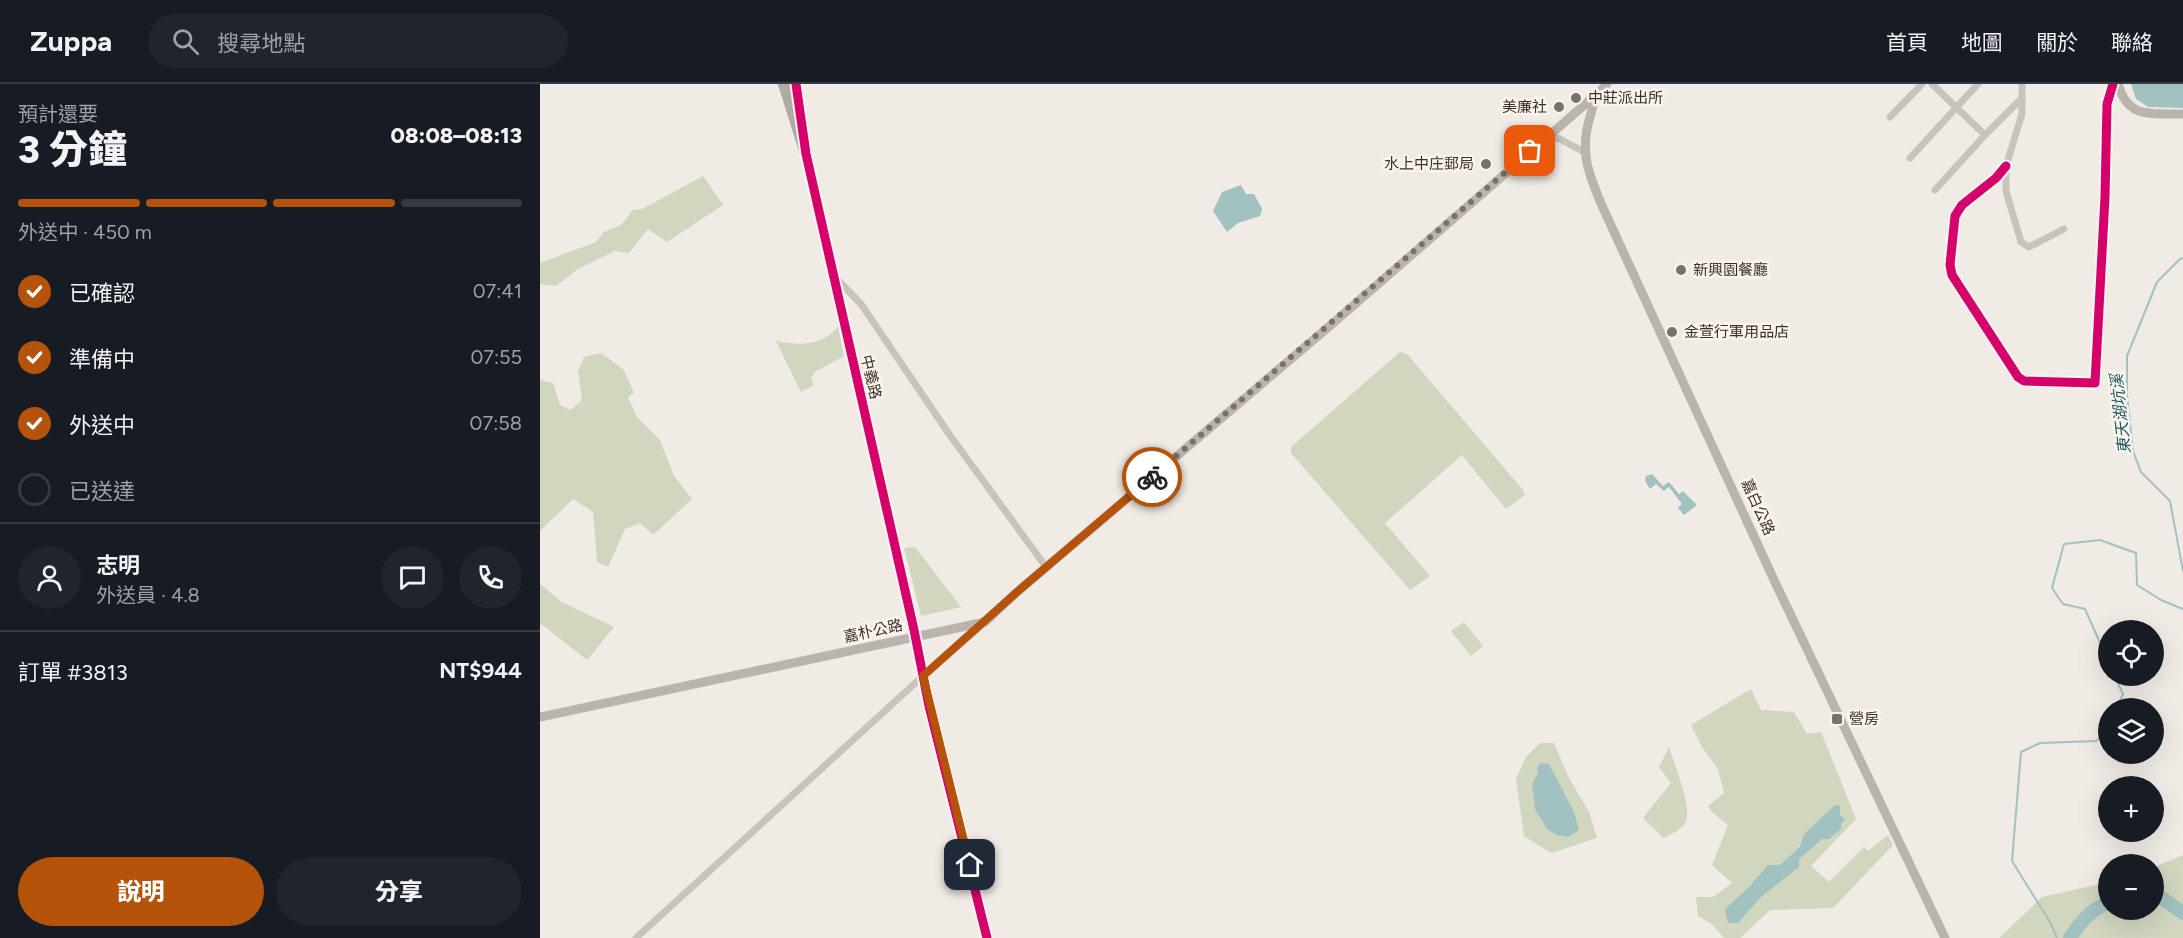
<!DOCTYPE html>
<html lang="zh-TW">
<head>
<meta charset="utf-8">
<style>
	:root { --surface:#171b24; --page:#20242c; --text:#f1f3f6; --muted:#9ea1a6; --line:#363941; --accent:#b45309 }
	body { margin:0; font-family:Figtree,"Noto Sans TC",sans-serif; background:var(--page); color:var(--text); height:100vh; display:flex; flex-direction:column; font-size:22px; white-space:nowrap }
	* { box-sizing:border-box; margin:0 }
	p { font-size:20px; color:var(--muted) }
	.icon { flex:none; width:33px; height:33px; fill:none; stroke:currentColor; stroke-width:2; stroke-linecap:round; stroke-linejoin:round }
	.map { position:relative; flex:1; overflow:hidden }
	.side { display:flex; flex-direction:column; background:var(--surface); width:540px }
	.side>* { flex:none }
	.controls { position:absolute; left:1558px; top:536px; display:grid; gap:12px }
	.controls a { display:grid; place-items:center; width:66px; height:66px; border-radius:50%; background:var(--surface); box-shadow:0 6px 24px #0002; font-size:30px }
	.pin { position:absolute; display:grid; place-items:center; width:51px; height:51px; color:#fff; margin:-26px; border-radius:12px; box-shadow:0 3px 9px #0006 }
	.courier { position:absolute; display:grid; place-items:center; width:60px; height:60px; margin:-30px; border:4px solid #b45309; border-radius:50%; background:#fff; color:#222; box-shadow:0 2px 8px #0007 }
	.head em { font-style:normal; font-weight:800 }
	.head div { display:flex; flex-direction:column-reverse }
	.head { display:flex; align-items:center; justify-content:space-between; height:102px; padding:0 18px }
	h1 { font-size:39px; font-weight:800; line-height:45px }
	.bar { display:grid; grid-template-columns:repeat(4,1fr); gap:9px 6px; align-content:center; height:72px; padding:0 18px }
	.bar i { height:8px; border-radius:4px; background:var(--line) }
	.bar .selected { background:var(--accent) }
	.bar p { grid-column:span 4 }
	.line { display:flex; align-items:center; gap:15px; padding:0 18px; border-top:2px solid var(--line) }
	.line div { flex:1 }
	.round { display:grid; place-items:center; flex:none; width:63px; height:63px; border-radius:32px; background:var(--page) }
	ol { padding:0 18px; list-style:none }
	li { display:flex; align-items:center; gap:18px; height:66px }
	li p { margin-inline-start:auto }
	li .icon { padding:6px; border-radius:50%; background:var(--accent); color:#fff; stroke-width:4 }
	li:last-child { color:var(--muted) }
	li i { width:33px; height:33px; border:3px solid var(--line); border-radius:50% }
	.cta { display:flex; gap:12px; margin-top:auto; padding:12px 18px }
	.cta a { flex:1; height:69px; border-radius:36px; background:var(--accent); color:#fff; font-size:24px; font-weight:800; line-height:69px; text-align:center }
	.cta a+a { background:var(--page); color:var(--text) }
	header { display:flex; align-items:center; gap:36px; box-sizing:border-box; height:84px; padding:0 30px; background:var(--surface); border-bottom:2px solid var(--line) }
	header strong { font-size:28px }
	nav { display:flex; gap:33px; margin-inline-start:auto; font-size:21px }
	.search { width:420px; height:54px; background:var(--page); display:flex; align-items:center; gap:15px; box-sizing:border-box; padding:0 21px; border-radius:33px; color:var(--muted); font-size:22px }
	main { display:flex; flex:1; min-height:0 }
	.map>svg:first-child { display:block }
	.green { fill:#d1d6bf }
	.water { fill:#a1c2c1 }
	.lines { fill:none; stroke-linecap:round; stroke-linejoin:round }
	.stream { stroke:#a1c2c1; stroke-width:2 }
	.river { stroke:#a1c2c1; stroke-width:14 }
	.street { stroke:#c9c3be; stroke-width:7 }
	.secondary { stroke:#bab3ae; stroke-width:9 }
	.highway { stroke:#afaaa4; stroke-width:12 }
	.cycleway-casing { stroke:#fbf5ee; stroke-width:13 }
	.cycleway { stroke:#d6006c; stroke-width:9 }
	.done { stroke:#7a716c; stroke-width:6; stroke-dasharray:0 10.8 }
	.route { stroke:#b45309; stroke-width:8 }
	.poi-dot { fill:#7a716c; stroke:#fbf5ee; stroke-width:2 }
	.labels { text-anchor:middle; stroke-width:5; stroke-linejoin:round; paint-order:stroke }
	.poi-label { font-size:15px; fill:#3b302b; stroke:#fbf5ee; text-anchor:start }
	.street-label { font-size:15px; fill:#3b302b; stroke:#fbf5ee }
	.water-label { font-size:16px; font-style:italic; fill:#1f5a5e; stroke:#fbf5ee }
</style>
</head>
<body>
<header>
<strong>Zuppa</strong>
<div class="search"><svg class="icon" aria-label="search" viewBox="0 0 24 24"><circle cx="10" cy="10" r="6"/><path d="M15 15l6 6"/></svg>搜尋地點</div>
<nav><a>首頁</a><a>地圖</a><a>關於</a><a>聯絡</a></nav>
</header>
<main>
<section class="side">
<div class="head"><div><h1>3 分鐘</h1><p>預計還要</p></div><em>08:08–08:13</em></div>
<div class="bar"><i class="selected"></i><i class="selected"></i><i class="selected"></i><i></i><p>外送中 · 450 m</p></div>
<ol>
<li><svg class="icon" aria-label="check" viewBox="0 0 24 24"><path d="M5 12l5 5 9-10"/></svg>已確認<p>07:41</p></li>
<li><svg class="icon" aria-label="check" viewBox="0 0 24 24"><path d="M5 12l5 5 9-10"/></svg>準備中<p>07:55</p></li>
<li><svg class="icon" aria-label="check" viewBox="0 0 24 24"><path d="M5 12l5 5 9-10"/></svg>外送中<p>07:58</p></li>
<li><i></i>已送達</li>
</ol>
<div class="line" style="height:108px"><a class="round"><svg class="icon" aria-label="person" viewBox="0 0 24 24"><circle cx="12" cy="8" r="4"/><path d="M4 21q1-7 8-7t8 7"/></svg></a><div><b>志明</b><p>外送員 · 4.8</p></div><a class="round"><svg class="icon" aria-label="chat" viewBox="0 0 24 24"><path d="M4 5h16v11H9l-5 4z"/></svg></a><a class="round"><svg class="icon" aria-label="phone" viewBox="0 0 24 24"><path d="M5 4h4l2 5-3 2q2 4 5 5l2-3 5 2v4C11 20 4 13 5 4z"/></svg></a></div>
<div class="line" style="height:78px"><div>訂單 #3813</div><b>NT$944</b></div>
<div class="cta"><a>說明</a><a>分享</a></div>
</section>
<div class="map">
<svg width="1643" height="854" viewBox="0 0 1643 854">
	<rect width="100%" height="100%" fill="#f0ebe5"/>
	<g class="green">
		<path d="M163,92L183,121L127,158L108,145L89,169L75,167L38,185L16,202L0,200V179L56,158L64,148L81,141L93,126L102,125Z"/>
		<path d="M298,243L304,272L275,288L271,294L274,301L261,308L236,257C259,262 282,262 298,243Z"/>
		<path d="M860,268L867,270L983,406L985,411L966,425L922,371L845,439L890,492L870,506L751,369V363Z"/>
		<path d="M61,269L84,286L94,309L88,313L97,333L120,356L134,392L152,415L113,451L100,439L85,445L68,483L57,478L53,428L33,415L0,447V296L13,299L20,321L31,326L42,316L38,288L44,273Z"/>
		<path d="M375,463L421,523L381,532L364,464Z"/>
		<path d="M0,500L22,518L74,543L47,576L0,539Z"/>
		<path d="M924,538L943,562L931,572L911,547Z"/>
		<path d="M1211,605L1221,626L1254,628L1267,650L1281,648L1316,735L1271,782L1289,798L1324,763L1328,767L1348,751L1353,761L1293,824L1230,826L1200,854H1184L1172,840L1158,832L1156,813H1173L1192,799L1172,781L1188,741L1172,728L1168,722L1184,709L1178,685L1162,663L1151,641Z"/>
		<path d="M1000,659H1014L1030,696L1049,728L1057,754L1011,769L984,752L976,695L986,673Z"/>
		<path d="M1129,663C1134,680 1152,722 1146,737C1142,746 1131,750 1123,754L1103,734L1131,699L1119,683Z"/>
		<path d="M1643,771V854H1459L1502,813L1569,798V825H1614V783Z"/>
	</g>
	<g class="water">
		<path d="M1591,0H1643V24L1608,23L1596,15Z"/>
		<path d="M701,101L706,110H714L722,125L720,132L698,139L687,148L673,127L682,108Z"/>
		<path d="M1112,390L1123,402L1129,398L1139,410L1143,407L1157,421L1144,431L1138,424L1142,420L1129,403L1124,407L1116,400L1110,405L1105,397L1106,392Z"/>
		<path d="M1000,679L1009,680L1034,728L1039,746L1028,753L1017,751L1007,745L995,725L992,700L998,689L997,685Z"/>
		<path d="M1295,721L1300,722V731L1305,735L1301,740V745L1289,755H1282L1259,775V783L1221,813L1198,839H1188L1185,825L1209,803L1228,781H1240L1260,763L1264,750Z"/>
	</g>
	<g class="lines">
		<g class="stream">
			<path d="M1643,174L1640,175L1617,198L1587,272V311L1593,367L1601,388L1630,417L1643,487"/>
			<path d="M1569,579L1545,525L1523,520L1512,504L1524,460L1560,456L1596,469L1597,501L1621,516L1643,525"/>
			<path d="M1574,591L1583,610L1577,624"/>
			<path d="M1517,854L1510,838L1472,777L1481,668L1500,659L1556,657L1569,647"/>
		</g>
		<g class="river">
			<path d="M1614,813L1622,814L1643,829"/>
			<path d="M1530,854C1539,840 1553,823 1569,819"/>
		</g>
		<g class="street">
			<path d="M1392,0L1445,51"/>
			<path d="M1482,0V30L1466,82V107L1481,158L1489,163L1524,145"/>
			<path d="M1350,33L1382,0"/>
			<path d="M1008,52L1020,55L1044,68"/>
			<path d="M1370,74L1438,0"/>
			<path d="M1466,82L1456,94L1422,121L1415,132L1410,181L1412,191L1478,293L1484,297L1555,299L1565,113L1567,20L1573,0"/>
			<path d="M1395,106L1445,51L1482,14"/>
			<path d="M294,192L321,220L409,350L506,483"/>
			<path d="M96,854L383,592L443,540"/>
		</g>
		<g class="secondary">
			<path d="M256,0L262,45"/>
			<path d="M1067,0C1054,12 1055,16 1050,33C1039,69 1049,91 1063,124L1234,496L1405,854"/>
			<path d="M1578,0C1588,36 1612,29 1643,30"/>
			<path d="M265,65L374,546L389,622L447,854"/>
			<path d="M0,633L445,538L477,508L792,240L1057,10"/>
		</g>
		<path class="highway" d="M244,0L266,70"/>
		<defs>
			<g id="cycleway">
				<path d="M256,0L266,70L374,546L389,622L447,854"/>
				<path d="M1466,82L1456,94L1422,121L1415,132L1410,181L1412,191L1478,293L1484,297L1555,299L1565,113L1567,20L1573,0"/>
			</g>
		</defs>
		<use href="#cycleway" class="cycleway-casing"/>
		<use href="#cycleway" class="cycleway"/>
	</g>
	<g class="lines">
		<path class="done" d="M612,393L990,67"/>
		<path class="route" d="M430,781L383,592L477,508L612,393"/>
	</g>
	<g class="poi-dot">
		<circle cx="1036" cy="14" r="6"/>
		<circle cx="1019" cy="23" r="6"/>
		<circle cx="946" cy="80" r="6"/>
		<circle cx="1141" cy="186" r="6"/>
		<circle cx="1132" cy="248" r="6"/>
		<rect x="1291" y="629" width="12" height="12" rx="3"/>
	</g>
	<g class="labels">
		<g class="poi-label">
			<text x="1048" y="19">中莊派出所</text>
			<text x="1007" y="28" text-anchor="end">美廉社</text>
			<text x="934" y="85" text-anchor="end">水上中庄郵局</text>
			<text x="1153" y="191">新興園餐廳</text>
			<text x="1144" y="253">金萱行軍用品店</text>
			<text x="1309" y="640">營房</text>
		</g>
		<g class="street-label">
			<text transform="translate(331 293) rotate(77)" y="5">中義路</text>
			<text transform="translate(1218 423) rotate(66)" y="5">嘉白公路</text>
			<text transform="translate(333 547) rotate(-12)" y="5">嘉朴公路</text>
		</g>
		<g class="water-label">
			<text transform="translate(1580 330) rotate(-96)" y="6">東天湖坑溪</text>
		</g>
	</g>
</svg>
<div class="controls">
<a><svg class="icon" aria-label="locate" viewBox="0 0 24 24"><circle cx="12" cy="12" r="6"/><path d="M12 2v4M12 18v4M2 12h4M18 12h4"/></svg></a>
<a><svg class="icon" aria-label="layers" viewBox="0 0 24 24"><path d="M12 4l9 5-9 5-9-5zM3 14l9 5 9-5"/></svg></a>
<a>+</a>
<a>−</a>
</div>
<div class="pin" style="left:990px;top:67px;background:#ea580c"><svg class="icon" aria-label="bag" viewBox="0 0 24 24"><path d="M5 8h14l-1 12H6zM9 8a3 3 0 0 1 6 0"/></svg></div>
<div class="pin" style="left:430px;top:781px;background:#1f2937"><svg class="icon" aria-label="home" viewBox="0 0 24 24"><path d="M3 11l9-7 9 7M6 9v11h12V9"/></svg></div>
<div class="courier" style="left:612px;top:393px"><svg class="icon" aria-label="bike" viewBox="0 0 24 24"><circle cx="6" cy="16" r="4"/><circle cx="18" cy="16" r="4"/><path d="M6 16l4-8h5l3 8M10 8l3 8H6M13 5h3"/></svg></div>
</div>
</main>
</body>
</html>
